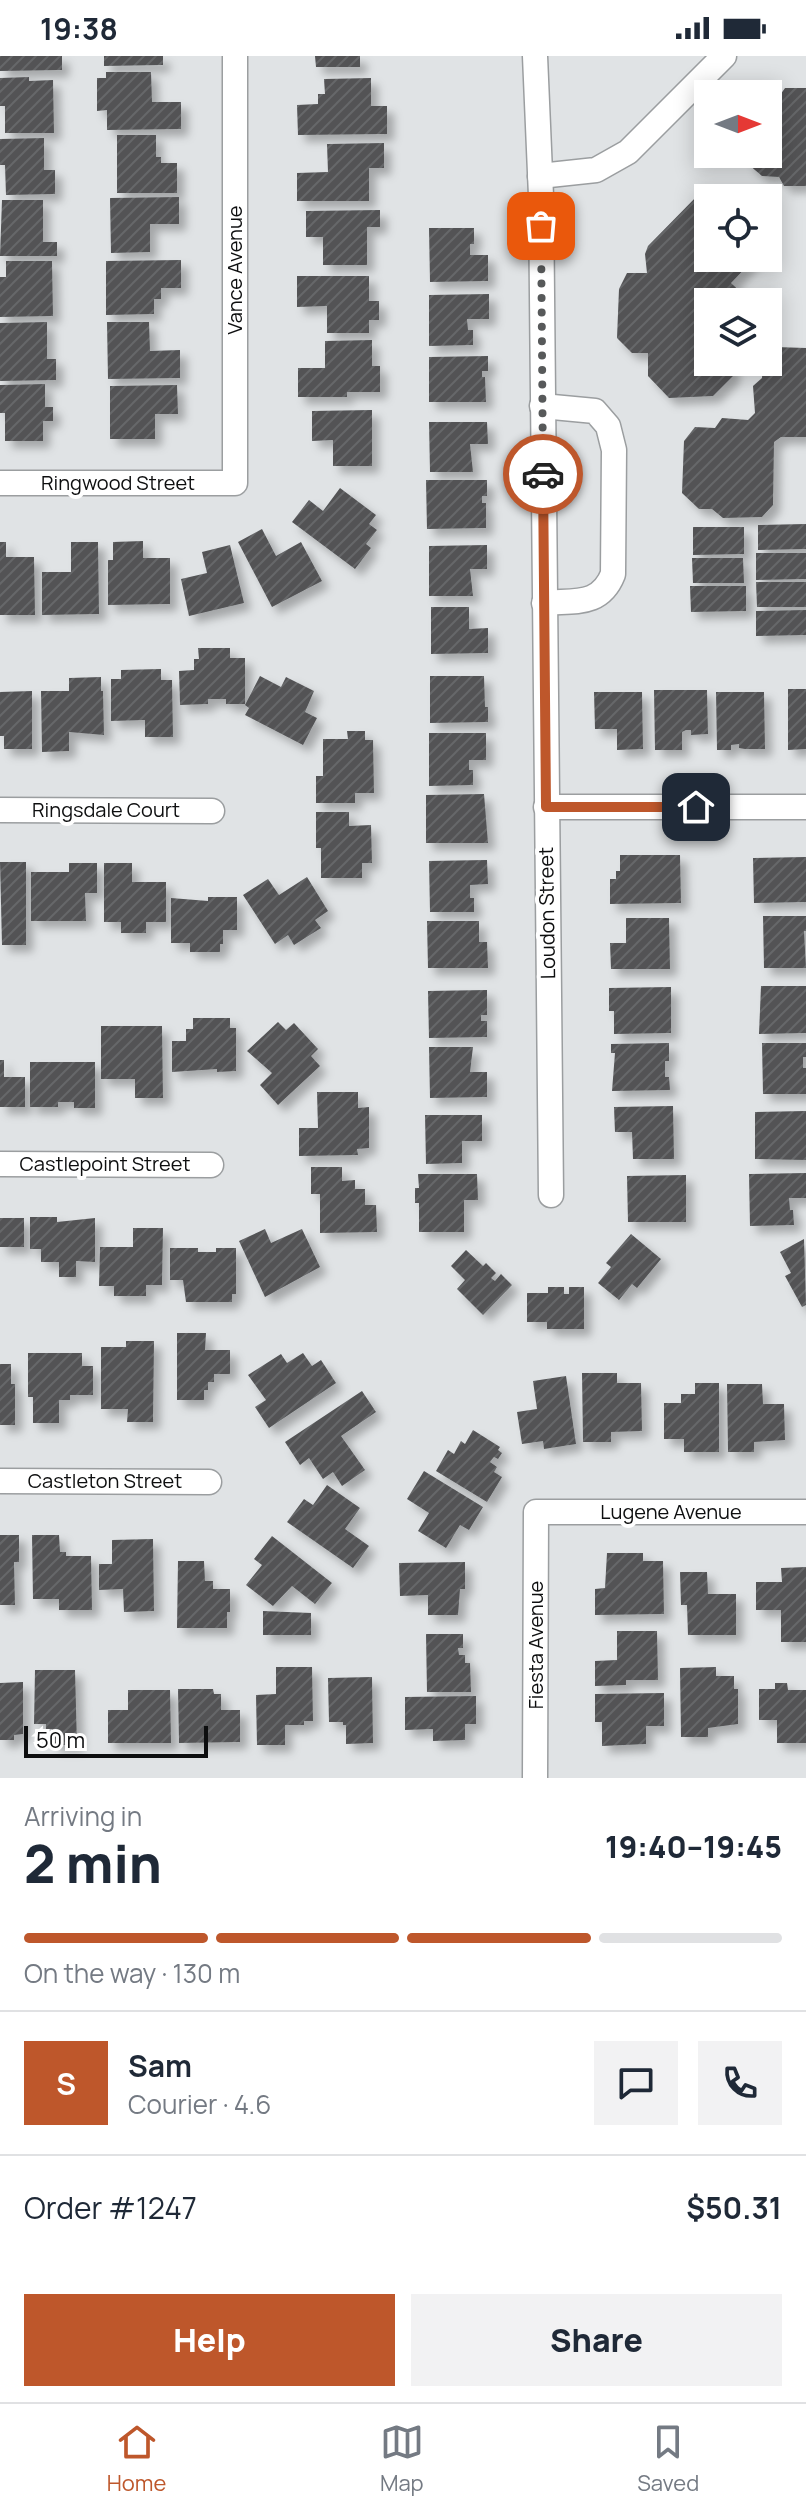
<!DOCTYPE html>
<html lang="en">
<head>
<meta charset="utf-8">
<style>
	:root { --surface:#fff; --page:#f2f2f3; --text:#1f2937; --muted:#747a83; --line:#e0e1e3; --accent:#be572b }
	body { margin:0; font-family:Manrope,sans-serif; background:var(--page); color:var(--text); height:100vh; display:flex; flex-direction:column; font-size:30px; white-space:nowrap }
	* { box-sizing:border-box; margin:0 }
	p { font-size:26px; color:var(--muted) }
	.icon { flex:none; width:44px; height:44px; fill:none; stroke:currentColor; stroke-width:2; stroke-linecap:round; stroke-linejoin:round }
	.map { position:relative; height:1722px; overflow:hidden }
	.details { display:flex; flex-direction:column; background:var(--surface); flex:1 }
	.details>* { flex:none }
	.needle { width:52px; rotate:90deg }
	.buttons { position:absolute; left:694px; top:24px; display:grid; gap:16px }
	.buttons a { display:grid; place-items:center; width:88px; height:88px; border-radius:0px; background:var(--surface); box-shadow:0 4px 20px #0003; font-size:40px }
	.scale { position:absolute; left:24px; bottom:20px; width:184px; box-sizing:border-box; padding-left:8px; border:4px solid #0d0e0f; border-top:0; font-size:22px; line-height:28px; white-space:nowrap; color:#0d0e0f; -webkit-text-stroke:6px #fff; paint-order:stroke }
	.pin { position:absolute; display:grid; place-items:center; width:68px; height:68px; color:#fff; margin:-34px; border-radius:16px; box-shadow:0 4px 12px #0006 }
	.courier { position:absolute; display:grid; place-items:center; width:80px; height:80px; margin:-40px; border:6px solid #be572b; border-radius:50%; background:#fff; color:#222; box-shadow:0 2px 10px #0007 }
	.head em { font-style:normal; font-weight:800 }
	.head div { display:flex; flex-direction:column-reverse }
	.head { display:flex; align-items:center; justify-content:space-between; height:136px; padding:0 24px }
	h1 { font-size:52px; font-weight:800; line-height:60px }
	.bar { display:grid; grid-template-columns:repeat(4,1fr); gap:12px 8px; align-content:center; height:96px; padding:0 24px }
	.bar i { height:10px; border-radius:6px; background:var(--line) }
	.bar .on { background:var(--accent) }
	.bar p { grid-column:span 4 }
	.line { display:flex; align-items:center; gap:20px; padding:0 24px; border-top:2px solid var(--line) }
	.line div { flex:1 }
	.round { display:grid; place-items:center; flex:none; width:84px; height:84px; border-radius:0px; background:var(--page) }
	.button { display:flex; gap:16px; margin-top:auto; padding:16px 24px }
	.button a { flex:1; height:92px; border-radius:0px; background:var(--accent); color:#fff; font-size:32px; font-weight:800; line-height:92px; text-align:center }
	.button a+a { background:var(--page); color:var(--text) }
	.status { display:flex; justify-content:space-between; align-items:center; height:56px; padding:0 40px; background:var(--surface); direction:ltr }
	.status svg { height:22px; fill:currentColor }
	.dock { display:flex; justify-content:space-around; align-items:center; height:112px; border-top:2px solid var(--line); background:var(--surface); font-size:22px; color:var(--muted) }
	.dock a { display:grid; justify-items:center; gap:4px }
	.dock .on { color:var(--accent) }
	.map>svg:first-child { display:block }
	.building { fill:url(#building-hatch); filter:url(#shadow) }
	.lines { fill:none; stroke-linecap:round; stroke-linejoin:round }
	.minor-casing { stroke:#9b9ea0; stroke-width:27 }
	.minor { stroke:#fff; stroke-width:24 }
	.done { stroke:#57595a; stroke-width:8; stroke-dasharray:0 14.4 }
	.route { stroke:#be572b; stroke-width:10 }
	.labels { text-anchor:middle; stroke-width:8; stroke-linejoin:round; paint-order:stroke }
	.street-label { font-size:20px; fill:#0d0e0f; stroke:#fff }
</style>
</head>
<body>
<div class="status"><b>19:38</b><svg viewBox="0 0 49 12"><path d="M0 12V9h3v3zM5 12V6h3v6zM10 12V3h3v9zM15 12V0h3v12zM26 1h20v11H26zM47 4h2v5h-2z"/></svg></div>
<div class="map">
<svg width="806" height="1722" viewBox="0 0 806 1722">
	<defs>
		<pattern id="building-hatch" width="6" height="6" patternUnits="userSpaceOnUse" patternTransform="scale(2)"><rect width="6" height="6" fill="#525355"/><path d="M-1 1l2-2M0 6l6-6M5 7l2-2" fill="none" stroke="#666769"/></pattern>
		<filter id="shadow"><feDropShadow dx="7" dy="7" stdDeviation="4" flood-color="#0004"/></filter>
	</defs>
	<rect width="100%" height="100%" fill="#e0e3e5"/>
	<g class="building">
		<path d="M0,0H62V14L0,15Z"/>
		<path d="M104,0H163V9L104,10Z"/>
		<path d="M315,0H360V11H316Z"/>
		<path d="M106,16H151L152,46H181V73L107,74V54L97,55V22H106Z"/>
		<path d="M29,21V25L53,24L54,77H5V50H0V22Z"/>
		<path d="M371,22V50H387V78L298,79L297,49L318,48V38H325L324,23Z"/>
		<path d="M785,32H806V130H784L779,121L762,120L748,108V98H768V41L778,42Z"/>
		<path d="M117,79H156V101H161V107H177V137H117Z"/>
		<path d="M44,82V114H55V138L6,139L5,109H0V83Z"/>
		<path d="M384,87V112H369V145H297V117L328,116L327,88Z"/>
		<path d="M701,136H730L736,142H708V202H755L731,227L748,243L747,246H708V306H733V320L713,340L669,342L648,320V297H632L617,282L619,233L627,217H647L645,198L648,190Z"/>
		<path d="M179,141V168H150V196L111,197L110,142Z"/>
		<path d="M2,144H43V186H57V200H0Z"/>
		<path d="M380,154V171H367V209H323V181H306V155Z"/>
		<path d="M429,172H474V188H470V199H488V225L430,226Z"/>
		<path d="M181,204V232H161V243H154V258L106,259V205Z"/>
		<path d="M6,205H52L53,260L0,261V221H6Z"/>
		<path d="M297,220H369V245H379V264H369V277H327V250L297,251Z"/>
		<path d="M489,238V263H467L468,274H473V289L429,290V239Z"/>
		<path d="M47,266V303H56V324L0,325V267Z"/>
		<path d="M107,266H149L150,295L180,294V322L108,323Z"/>
		<path d="M372,284V310H380V336H347V341H298V312H325V285Z"/>
		<path d="M775,291L806,292V381H781L774,386L773,449L762,461L723,462L712,453H699L682,437L684,385L695,371L715,372L722,362L748,364L755,357L753,330L762,322L763,306H768V298Z"/>
		<path d="M488,300V315H482V321H485L486,346H429V301Z"/>
		<path d="M45,328V351H53V365H43V385H5V357H0V329Z"/>
		<path d="M177,329L178,358H155V383H110V330Z"/>
		<path d="M372,354V410H333V384L312,385V355Z"/>
		<path d="M429,366H487L488,388H470L473,416H430Z"/>
		<path d="M426,424H487V440H482V447H486V472L427,473Z"/>
		<path d="M340,432L376,459L369,468L377,474L366,488L371,492L355,513L292,466L309,444L323,455Z"/>
		<path d="M806,468V493L758,494V469Z"/>
		<path d="M693,471H744V498L693,499Z"/>
		<path d="M262,473L276,500L301,486L322,525L272,551L238,486Z"/>
		<path d="M143,485V502H170V548L108,549V504H113V486Z"/>
		<path d="M0,486H6V501H34L35,559H0Z"/>
		<path d="M71,486H98L99,558L42,559V516H71Z"/>
		<path d="M230,489L244,547L189,560L181,523L207,517L202,496Z"/>
		<path d="M487,489V513H470L473,540H429V490Z"/>
		<path d="M756,497H806V523L756,524Z"/>
		<path d="M692,502H743L744,527H693Z"/>
		<path d="M756,526H806V551H757Z"/>
		<path d="M690,530H746V555L691,556Z"/>
		<path d="M431,551H469V573L488,572V597L431,598Z"/>
		<path d="M806,554V579L756,580V555Z"/>
		<path d="M198,592H230V602H245V648H226V643H208V648L180,649L179,615L194,614V603H199Z"/>
		<path d="M161,613V624H172L173,681H145V664L111,665V623H121V614Z"/>
		<path d="M260,620L281,631L286,621L314,635L305,656L317,662L303,689L245,659L249,652L245,649Z"/>
		<path d="M430,620H484L485,651H488V666L430,667Z"/>
		<path d="M101,621V635H103L104,679L69,676V695L42,696L41,635H69V622Z"/>
		<path d="M788,633H806V693L788,694Z"/>
		<path d="M654,634H707L708,678L691,679V674H686L682,676V694H655Z"/>
		<path d="M32,635V693H4V680H0V636Z"/>
		<path d="M594,636H642L643,693L617,694V673H595Z"/>
		<path d="M716,636H764L765,693H745L739,692V688L731,689V694H717Z"/>
		<path d="M347,675H365V684H373L374,737H355V747H316V720H323V683H348Z"/>
		<path d="M429,677H486V704H469V714H473V729L429,730Z"/>
		<path d="M484,738L488,787H426V739Z"/>
		<path d="M316,756H349V770L371,769L372,807H362V822H321V792H316Z"/>
		<path d="M620,799H680L681,847L610,848V823H616V815H620Z"/>
		<path d="M806,801V846L754,847L753,802Z"/>
		<path d="M487,804L488,828L470,829V842H474V856H430L429,805Z"/>
		<path d="M0,806H26V889H2Z"/>
		<path d="M69,807H97V837H85L86,865H31V816H69Z"/>
		<path d="M104,807H132V826H166V866H146V877H121V866H104Z"/>
		<path d="M307,821L328,855L315,864L321,872L294,889L288,879L275,888L243,839L268,823L279,839Z"/>
		<path d="M208,841H237V874H223V888H220V896H190V887H171V842L208,845Z"/>
		<path d="M763,860H806V875H804L806,912H764Z"/>
		<path d="M626,862H669L670,913H611L610,887H626Z"/>
		<path d="M427,865H479V886H487L488,912H428Z"/>
		<path d="M761,930H806V977L759,978Z"/>
		<path d="M671,931V977L614,978V955H609V932Z"/>
		<path d="M487,934V959H481V965H487V981L429,982L428,935Z"/>
		<path d="M193,962H230V972H236V1015L217,1016V1013L172,1016V985H186V973H193Z"/>
		<path d="M278,966L286,974L294,967L318,993L311,1000L320,1010L278,1049L260,1029L272,1017L247,995Z"/>
		<path d="M101,970H162L163,1042H135V1023H101Z"/>
		<path d="M669,987V1005H665V1021H669L670,1034L612,1035L615,997H611V988Z"/>
		<path d="M762,987H806V1001H803V1012H806V1038H763Z"/>
		<path d="M429,991H473L470,1016H487V1041L430,1042Z"/>
		<path d="M0,1004H4V1021H25V1051H0Z"/>
		<path d="M30,1006H95V1052H74V1046H58V1051H30Z"/>
		<path d="M317,1036H358V1052L369,1051V1092L357,1093L358,1099L299,1100V1072H318Z"/>
		<path d="M673,1050L674,1103H633L632,1076H615L614,1051Z"/>
		<path d="M806,1055V1104L755,1103V1056Z"/>
		<path d="M425,1059H482V1085H462V1107L426,1108Z"/>
		<path d="M311,1111H342V1125L355,1124V1133H365V1149H376L377,1176L320,1177V1138H311Z"/>
		<path d="M806,1117V1142H789L790,1154H793L794,1169L750,1170L749,1118Z"/>
		<path d="M418,1118H477L478,1144H464V1176H419V1147H415V1132H419Z"/>
		<path d="M686,1119V1166H628L627,1120Z"/>
		<path d="M30,1161H57V1166L95,1162V1206L76,1205V1221H59V1206H41V1193H30Z"/>
		<rect x="0" y="1162" width="24" height="29"/>
		<path d="M133,1172H163L162,1229H146V1240H114V1230H99L100,1191H133Z"/>
		<path d="M265,1173L271,1187L302,1173L320,1211L265,1241L239,1185Z"/>
		<path d="M631,1178L661,1203L637,1232L632,1228L619,1244L598,1227L611,1211L606,1207Z"/>
		<path d="M804,1183L806,1249L802,1251L785,1220L791,1217L780,1196Z"/>
		<path d="M170,1192H198V1196H216V1192H236V1238H232V1246H186L183,1224H170Z"/>
		<path d="M466,1194L483,1210L486,1207L496,1217L491,1222L495,1225L501,1218L512,1229L483,1259L457,1233L465,1224L451,1210Z"/>
		<path d="M548,1231H564V1238H569V1231H584V1273H547V1266H527V1237H548Z"/>
		<path d="M177,1277H206L205,1294H230V1318H214V1326H208V1334H204V1344H177Z"/>
		<path d="M126,1285H154L153,1366H127L128,1353H101V1291H126Z"/>
		<path d="M28,1297H82V1310H93V1339H70V1344H59V1367H33V1341H28Z"/>
		<path d="M303,1297L312,1310L321,1304L336,1327L269,1372L255,1351L266,1344L248,1319L281,1298L287,1307Z"/>
		<path d="M0,1308H11V1328H15V1369H0Z"/>
		<path d="M582,1317H617V1327H641L642,1375L611,1376V1386H583Z"/>
		<path d="M566,1320L576,1388L544,1393L543,1385L522,1388L517,1356L537,1353L533,1325Z"/>
		<path d="M695,1327H719V1396H684V1383H664V1347H681V1338H695Z"/>
		<path d="M727,1328H762L763,1348H784L785,1384L754,1386V1396H728Z"/>
		<path d="M362,1335L376,1356L341,1380L365,1414L342,1430L333,1416L323,1423L309,1402L300,1409L285,1386Z"/>
		<path d="M473,1374L500,1391L498,1394L502,1397L498,1403L494,1401L490,1406L497,1411L494,1416L502,1421L487,1446L436,1415L448,1394L454,1398L461,1385L465,1388Z"/>
		<path d="M424,1415L483,1451L469,1474L460,1469L446,1492L418,1475L429,1457L407,1443Z"/>
		<path d="M327,1429L360,1452L345,1473L369,1490L353,1512L287,1466L304,1443L313,1449Z"/>
		<path d="M0,1479H19V1506H14L15,1549H0Z"/>
		<path d="M32,1479H59L60,1496H66V1500H91L92,1554H59V1543H33Z"/>
		<path d="M272,1480L332,1527L315,1548L292,1530L273,1550L246,1529L262,1509L254,1503Z"/>
		<path d="M153,1483L154,1555L124,1556L123,1533L99,1534V1508H112V1484Z"/>
		<path d="M607,1497H643V1505H663L664,1558L595,1559V1533L605,1532Z"/>
		<path d="M178,1505H204L205,1525H213V1533H230V1556H227V1572H177Z"/>
		<path d="M465,1506V1533H460L458,1559H428V1539L400,1540L399,1507Z"/>
		<path d="M806,1511V1586H781V1554H756V1526H782L781,1512Z"/>
		<path d="M680,1516H707L708,1538H736V1579H688L687,1549H681Z"/>
		<path d="M263,1555L311,1557V1579H263Z"/>
		<path d="M617,1575H657L658,1624H626V1629L595,1630V1605L617,1604Z"/>
		<path d="M426,1578H463V1592H458L459,1599H465V1607H470L471,1636H427Z"/>
		<path d="M276,1611H312L313,1665H304V1669H285V1689H257L256,1639L276,1638Z"/>
		<path d="M716,1611V1620H734V1633H738V1668L708,1672V1681H681L680,1612Z"/>
		<path d="M35,1614H75L77,1689H53L52,1673H46V1668H34Z"/>
		<path d="M372,1621L373,1687L346,1688V1669H343V1666H329L328,1622Z"/>
		<path d="M23,1626V1678L14,1679V1684H0V1627Z"/>
		<path d="M775,1627H787L788,1634H806V1687H777V1664H759V1633H775Z"/>
		<path d="M178,1633H213L214,1638H221V1654H240V1686L179,1687Z"/>
		<path d="M128,1634H170L171,1687H108V1654H128Z"/>
		<path d="M664,1637V1670H646V1688L602,1690V1666H595V1638Z"/>
		<path d="M476,1640V1668H465V1684L433,1685V1673L405,1674V1641Z"/>
	</g>
	<g class="lines">
		<defs>
			<g id="minor">
				<path d="M535,0L541,140L551,1139"/>
				<path d="M540,120L596,114L628,96L724,0"/>
				<path d="M542,350L595,355L608,370L614,394L613,518C600,551 574,544 544,547"/>
				<path d="M0,427H235V0"/>
				<path d="M546,751H806"/>
				<path d="M0,754L212,755"/>
				<path d="M0,1108L211,1109"/>
				<path d="M0,1425L209,1426"/>
				<path d="M535,1722L536,1456H806"/>
			</g>
		</defs>
		<use href="#minor" class="minor-casing"/>
		<use href="#minor" class="minor"/>
	</g>
	<g class="lines">
		<path class="done" d="M541,170L543,418"/>
		<path class="route" d="M543,418L546,751H696"/>
	</g>
	<g class="labels">
		<g class="street-label">
			<text transform="translate(235 214) rotate(-90)" y="7">Vance Avenue</text>
			<text x="118" y="434">Ringwood Street</text>
			<text x="106" y="761">Ringsdale Court</text>
			<text transform="translate(547 857) rotate(-91)" y="7">Loudon Street</text>
			<text x="105" y="1115">Castlepoint Street</text>
			<text x="105" y="1432">Castleton Street</text>
			<text x="671" y="1463">Lugene Avenue</text>
			<text transform="translate(536 1589) rotate(-90)" y="7">Fiesta Avenue</text>
		</g>
	</g>
</svg>
<div class="buttons">
<a><svg class="needle" viewBox="-14 -14 28 28"><path d="M0-13l5 13h-10z" fill="#e53935"/><path d="M0 13l5-13h-10z" fill="#747a83"/></svg></a>
<a><svg class="icon" aria-label="locate" viewBox="0 0 24 24"><circle cx="12" cy="12" r="6"/><path d="M12 2v4M12 18v4M2 12h4M18 12h4"/></svg></a>
<a><svg class="icon" aria-label="layers" viewBox="0 0 24 24"><path d="M12 4l9 5-9 5-9-5zM3 14l9 5 9-5"/></svg></a>
</div>
<div class="scale">50 m</div>
<div class="pin" style="left:541px;top:170px;background:#ea580c"><svg class="icon" aria-label="bag" viewBox="0 0 24 24"><path d="M5 8h14l-1 12H6zM9 8a3 3 0 0 1 6 0"/></svg></div>
<div class="pin" style="left:696px;top:751px;background:#1f2937"><svg class="icon" aria-label="home" viewBox="0 0 24 24"><path d="M3 11l9-7 9 7M6 9v11h12V9"/></svg></div>
<div class="courier" style="left:543px;top:418px"><svg class="icon" aria-label="car" viewBox="0 0 24 24"><path d="M5 17H2v-5l4-1 3-4h7l3 4 3 1v5h-3M9 17h6M6 11h13"/><circle cx="7" cy="17" r="2"/><circle cx="17" cy="17" r="2"/></svg></div>
</div>
<section class="details">
<div class="head"><div><h1>2 min</h1><p>Arriving in</p></div><em>19:40–19:45</em></div>
<div class="bar"><i class="on"></i><i class="on"></i><i class="on"></i><i></i><p>On the way · 130 m</p></div>
<div class="line" style="height:144px"><b class="round" style="background:var(--accent);color:#fff">S</b><div><b>Sam</b><p>Courier · 4.6</p></div><a class="round"><svg class="icon" aria-label="chat" viewBox="0 0 24 24"><path d="M4 5h16v11H9l-5 4z"/></svg></a><a class="round"><svg class="icon" aria-label="phone" viewBox="0 0 24 24"><path d="M5 4h4l2 5-3 2q2 4 5 5l2-3 5 2v4C11 20 4 13 5 4z"/></svg></a></div>
<div class="line" style="height:104px"><div>Order #1247</div><b>$50.31</b></div>
<div class="button"><a>Help</a><a>Share</a></div>
</section>
<nav class="dock">
<a class="on"><svg class="icon" aria-label="home" viewBox="0 0 24 24"><path d="M3 11l9-7 9 7M6 9v11h12V9"/></svg>Home</a>
<a><svg class="icon" aria-label="map" viewBox="0 0 24 24"><path d="M3 6l6-2 6 2 6-2v14l-6 2-6-2-6 2zM9 4v14M15 6v14"/></svg>Map</a>
<a><svg class="icon" aria-label="saved" viewBox="0 0 24 24"><path d="M7 4h10v16l-5-4-5 4z"/></svg>Saved</a>
</nav>
</body>
</html>
